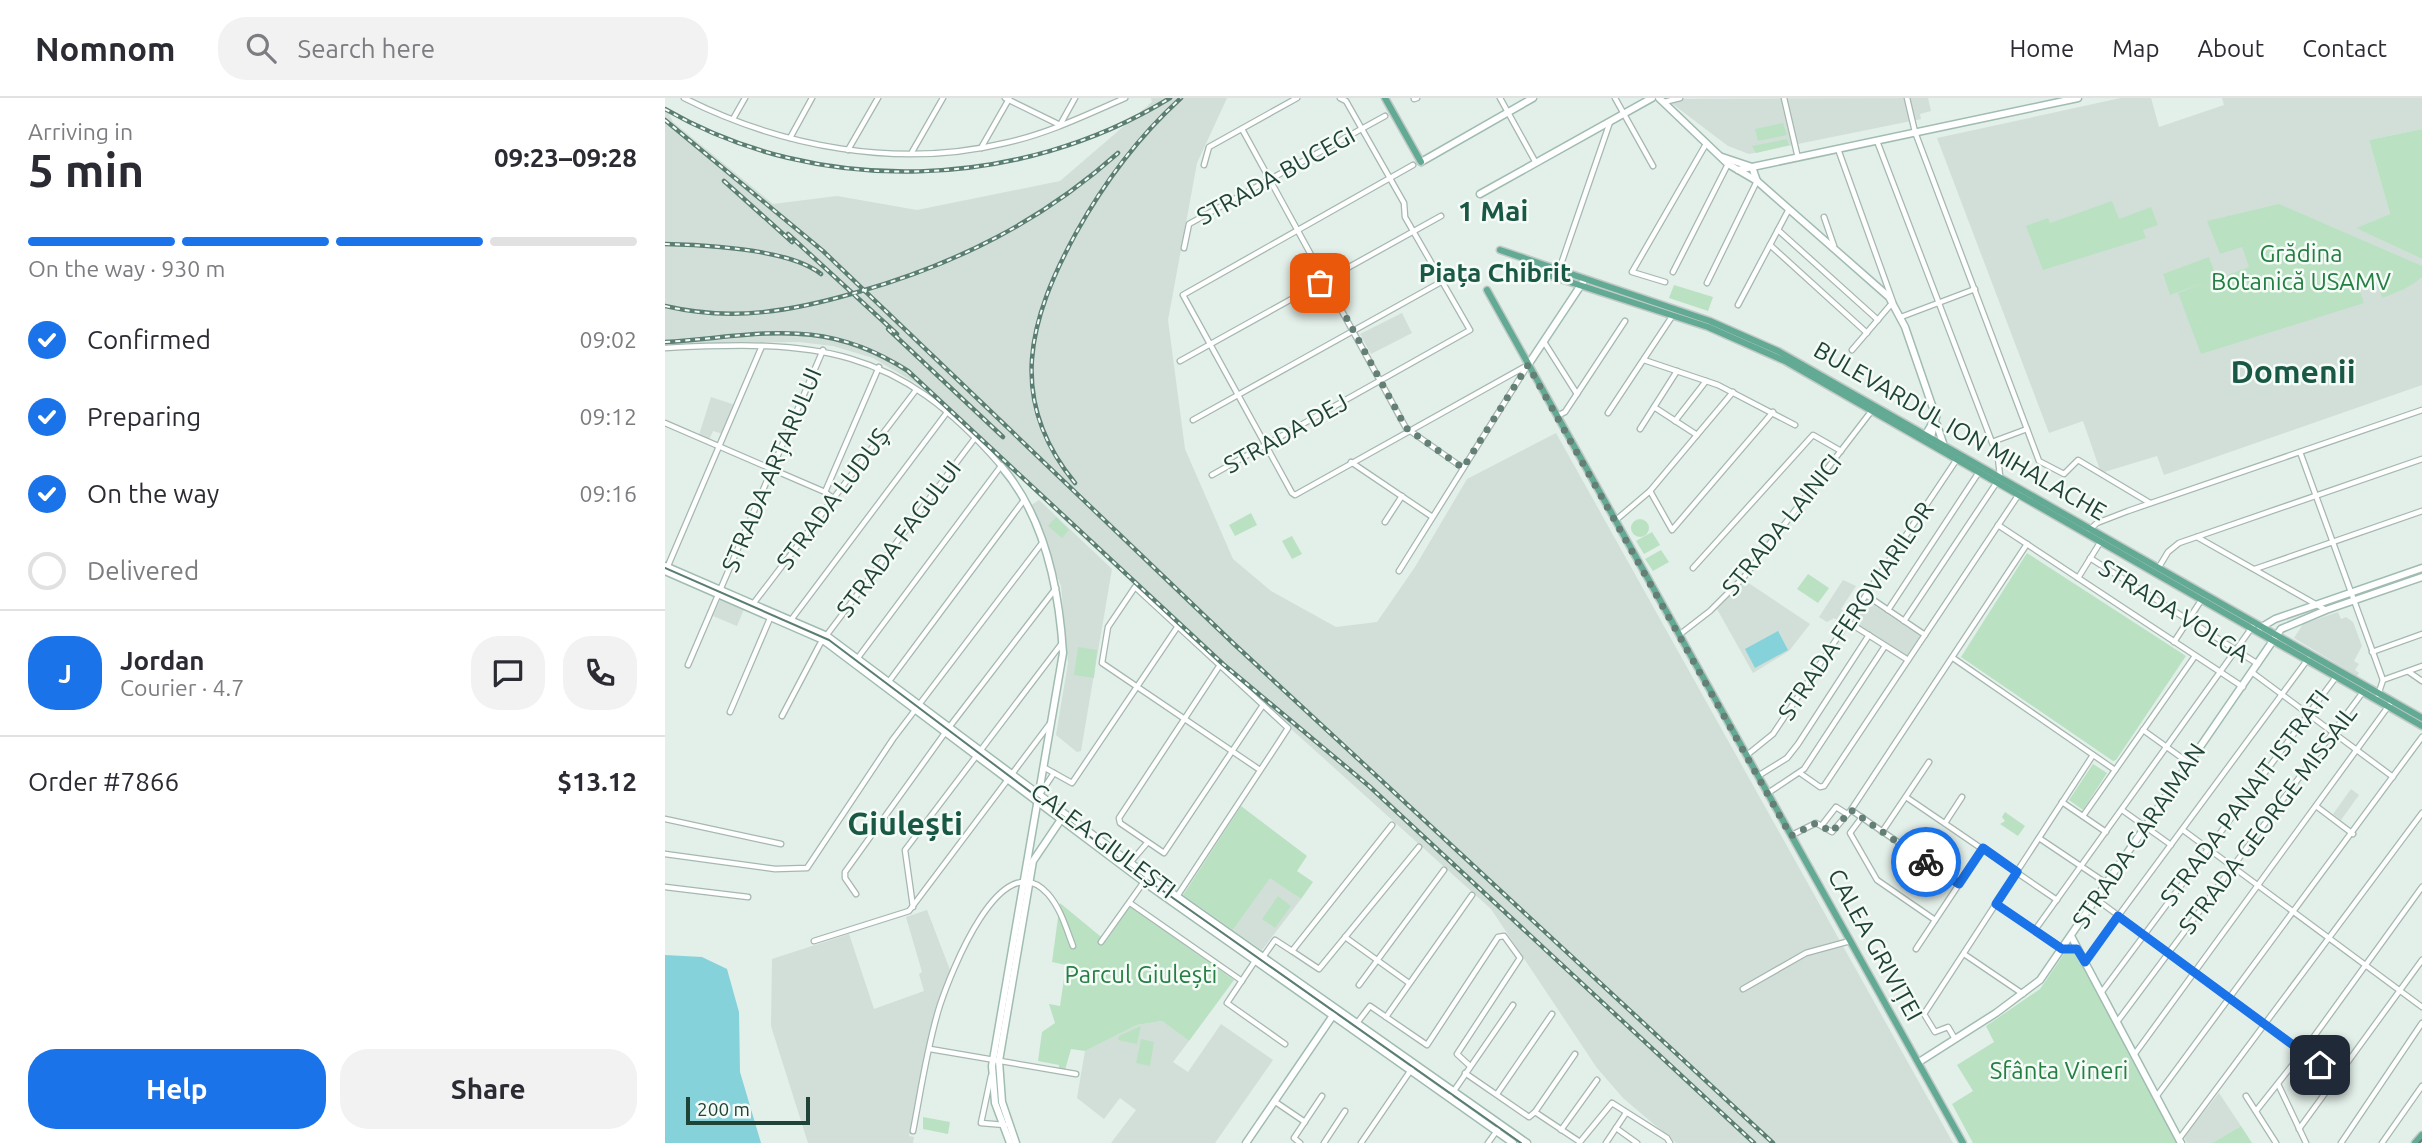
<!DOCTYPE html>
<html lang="en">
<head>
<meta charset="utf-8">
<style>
	:root { --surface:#fff; --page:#f2f2f3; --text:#2b2b33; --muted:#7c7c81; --line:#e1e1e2; --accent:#1a73e8 }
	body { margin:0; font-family:Ubuntu,sans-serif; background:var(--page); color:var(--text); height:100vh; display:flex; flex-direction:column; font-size:26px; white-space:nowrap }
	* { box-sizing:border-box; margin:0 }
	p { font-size:23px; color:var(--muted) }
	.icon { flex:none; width:38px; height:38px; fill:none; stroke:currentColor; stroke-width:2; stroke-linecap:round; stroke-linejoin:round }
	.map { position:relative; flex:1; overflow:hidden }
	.drawer { display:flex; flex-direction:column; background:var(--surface); width:665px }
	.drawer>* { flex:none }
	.scale { position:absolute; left:21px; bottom:18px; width:124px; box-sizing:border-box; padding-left:7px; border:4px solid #204338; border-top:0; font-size:19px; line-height:24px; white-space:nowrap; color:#204338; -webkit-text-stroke:5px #f5fbf7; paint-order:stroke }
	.pin { position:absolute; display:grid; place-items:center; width:60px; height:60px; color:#fff; margin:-30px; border-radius:14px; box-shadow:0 4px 10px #0006 }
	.courier { position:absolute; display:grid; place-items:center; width:70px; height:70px; margin:-35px; border:5px solid #1a73e8; border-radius:50%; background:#fff; color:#222; box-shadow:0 2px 9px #0007 }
	.headline em { font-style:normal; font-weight:700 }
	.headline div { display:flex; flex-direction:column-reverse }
	.headline { display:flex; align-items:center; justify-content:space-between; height:119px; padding:0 28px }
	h1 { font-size:46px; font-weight:700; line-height:52px }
	.bar { display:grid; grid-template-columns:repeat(4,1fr); gap:10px 7px; align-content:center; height:84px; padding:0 28px }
	.bar i { height:9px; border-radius:5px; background:var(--line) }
	.bar .active { background:var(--accent) }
	.bar p { grid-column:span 4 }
	.line { display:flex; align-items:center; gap:18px; padding:0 28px; border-top:2px solid var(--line) }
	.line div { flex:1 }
	.round { display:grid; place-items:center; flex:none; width:74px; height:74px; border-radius:28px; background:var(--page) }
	ol { padding:0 28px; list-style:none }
	li { display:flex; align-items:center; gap:21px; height:77px }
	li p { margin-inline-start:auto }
	li .icon { padding:7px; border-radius:50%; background:var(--accent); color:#fff; stroke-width:4 }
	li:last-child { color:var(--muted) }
	li i { width:38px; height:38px; border:4px solid var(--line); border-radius:50% }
	.cta { display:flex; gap:14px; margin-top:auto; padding:14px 28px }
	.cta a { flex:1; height:80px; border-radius:28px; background:var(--accent); color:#fff; font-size:28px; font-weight:700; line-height:80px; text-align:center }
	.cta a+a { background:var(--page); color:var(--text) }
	header { display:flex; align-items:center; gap:42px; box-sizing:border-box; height:98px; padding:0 35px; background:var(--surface); border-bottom:2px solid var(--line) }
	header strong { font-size:33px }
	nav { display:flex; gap:38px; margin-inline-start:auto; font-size:24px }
	.search { width:490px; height:63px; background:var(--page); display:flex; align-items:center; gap:18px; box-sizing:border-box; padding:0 24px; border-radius:28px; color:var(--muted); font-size:26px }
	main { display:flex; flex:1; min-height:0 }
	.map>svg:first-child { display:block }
	.built { fill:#d1dfd8 }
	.green { fill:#bae2c2 }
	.water { fill:#85d2da }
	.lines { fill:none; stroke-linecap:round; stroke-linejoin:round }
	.street-casing { stroke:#a5b8b0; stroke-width:7 }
	.secondary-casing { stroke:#a0bcb1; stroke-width:9 }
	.primary-casing { stroke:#c1cac7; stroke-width:9 }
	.street { stroke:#fff; stroke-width:4.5 }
	.secondary { stroke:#fff; stroke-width:6 }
	.primary { stroke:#62aa93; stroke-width:6 }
	.tram { stroke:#5b7e73; stroke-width:2 }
	.rail-casing { stroke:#5b7e73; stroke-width:4.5 }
	.rail { stroke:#f5fbf7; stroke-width:2; stroke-dasharray:5; stroke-linecap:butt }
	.done { stroke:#647f76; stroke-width:7; stroke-dasharray:0 12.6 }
	.route { stroke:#1a73e8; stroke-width:9 }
	.labels { text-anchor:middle; stroke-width:5; stroke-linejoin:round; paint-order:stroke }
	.street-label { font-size:24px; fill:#204338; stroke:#f5fbf7 }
	.park-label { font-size:24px; fill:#257f43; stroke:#f5fbf7 }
	.neighbourhood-label { font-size:26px; font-weight:bold; fill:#195845; stroke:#f5fbf7 }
	.quarter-label { font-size:28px; font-weight:bold; fill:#195845; stroke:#f5fbf7 }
	.district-label { font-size:32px; font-weight:bold; fill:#195845; stroke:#f5fbf7 }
</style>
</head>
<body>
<header>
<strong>Nomnom</strong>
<div class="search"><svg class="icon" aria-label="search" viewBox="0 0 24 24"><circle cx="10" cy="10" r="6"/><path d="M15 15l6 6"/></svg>Search here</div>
<nav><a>Home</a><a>Map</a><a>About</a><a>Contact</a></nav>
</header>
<main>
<section class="drawer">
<div class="headline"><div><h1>5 min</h1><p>Arriving in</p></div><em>09:23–09:28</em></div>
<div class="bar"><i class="active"></i><i class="active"></i><i class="active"></i><i></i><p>On the way · 930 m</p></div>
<ol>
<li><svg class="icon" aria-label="check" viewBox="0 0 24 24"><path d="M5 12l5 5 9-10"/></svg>Confirmed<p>09:02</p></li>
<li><svg class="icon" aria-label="check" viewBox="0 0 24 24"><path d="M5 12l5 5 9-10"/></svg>Preparing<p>09:12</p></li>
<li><svg class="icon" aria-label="check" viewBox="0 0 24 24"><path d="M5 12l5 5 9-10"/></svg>On the way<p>09:16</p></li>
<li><i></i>Delivered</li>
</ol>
<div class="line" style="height:126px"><b class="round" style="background:var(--accent);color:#fff">J</b><div><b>Jordan</b><p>Courier · 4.7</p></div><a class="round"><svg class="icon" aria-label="chat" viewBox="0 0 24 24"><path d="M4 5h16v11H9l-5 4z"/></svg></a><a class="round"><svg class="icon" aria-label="phone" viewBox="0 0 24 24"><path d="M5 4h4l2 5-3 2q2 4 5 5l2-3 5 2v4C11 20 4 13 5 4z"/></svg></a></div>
<div class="line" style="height:91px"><div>Order #7866</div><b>$13.12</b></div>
<div class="cta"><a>Help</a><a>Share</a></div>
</section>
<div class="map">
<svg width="1757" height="1045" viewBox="0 0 1757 1045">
	<rect width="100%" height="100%" fill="#e3efe9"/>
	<g class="built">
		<path d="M486,0H562L532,65L503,222L520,351L568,461L606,493L671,529L712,524L750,469L802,381L891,335L1288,1045H1011L958,1000L932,970L826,811L565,576L256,288L208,260L168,248L134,244L0,246V8L8,24L108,106L172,98L252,112L395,83L487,4Z"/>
		<path d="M1263,0L1266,13L1255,16L1256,21L1084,56L1063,48L1001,1Z"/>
		<path d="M1456,0H1486L1494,29L1559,7L1557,0H1757V31L1704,42L1725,116L1692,130L1757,161V287L1499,377L1492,358L1436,375L1418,323L1384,335L1272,40Z"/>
		<path d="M737,215L747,235L706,256L695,236Z"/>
		<path d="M46,299L70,307L58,336L48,333L44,342L34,337Z"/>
		<path d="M374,402L447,471L419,635L416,653L412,654L391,637L403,565L396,488L365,408Z"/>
		<path d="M1079,482L1145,526L1124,553L1088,575L1052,511Z"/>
		<path d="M1178,482L1191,488L1176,511L1184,517L1178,526L1169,520L1162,524L1154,519Z"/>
		<path d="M56,500L79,511L72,528L48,518Z"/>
		<path d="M1203,503L1255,538L1241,559L1188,524Z"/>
		<path d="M1673,514L1676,521L1681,519L1688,524L1697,548L1689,563L1694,566L1690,572L1694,575L1692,578L1629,540L1638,526Z"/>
		<path d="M1686,691L1694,697L1676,722L1668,716Z"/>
		<path d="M605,779L636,801L597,852L568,832Z"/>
		<path d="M262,812L285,872L266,929L244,1038L249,1039L248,1045H143L106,928L107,861L184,836L209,911L259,893L254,876L257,874L241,819Z"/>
		<path d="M497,923L524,943L508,964L523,974L556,926L608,962L550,1045H446L471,1012L455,1000L439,1021L412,1000L420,953L472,927Z"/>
		<path d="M1554,995L1576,1028L1547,1045H1522L1519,1039Z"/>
	</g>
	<g class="green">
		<path d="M1118,25L1122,37L1093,43L1090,31Z"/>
		<path d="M1757,31V161L1691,130L1725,116L1704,42Z"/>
		<path d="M1122,41L1124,47L1091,55L1087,48Z"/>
		<path d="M1447,103L1454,121L1486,109L1493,127L1478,132L1481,140L1378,172L1361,128L1383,120L1385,125Z"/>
		<path d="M1614,106L1757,168V179C1744,190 1733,194 1717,200L1712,182L1693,188L1699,205L1536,256L1513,195L1541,184L1505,197L1498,176L1544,159L1552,181L1584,169L1577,149L1555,156L1542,123Z"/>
		<path d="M1009,187L1048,199L1043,213L1004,200Z"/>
		<path d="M586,415L592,427L570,438L564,427Z"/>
		<path d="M391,419L404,432L397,440L383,428Z"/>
		<circle cx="975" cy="430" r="9"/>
		<path d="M987,434L995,447L979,456L971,443Z"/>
		<path d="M627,438L637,456L627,461L617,443Z"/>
		<path d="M996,452L1004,464L988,473L980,461Z"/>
		<path d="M1362,455L1521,558L1451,662L1448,663L1296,559Z"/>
		<path d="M1143,476L1164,490L1153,505L1132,491Z"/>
		<path d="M413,549L432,552L429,580L409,577Z"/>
		<path d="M1428,666L1442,675L1418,712L1404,702Z"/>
		<path d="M576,708L642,758L632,773L648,784L636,801L605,780L568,832L518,797Z"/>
		<path d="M1340,714L1360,728L1353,738L1335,726L1340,723L1337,719Z"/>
		<path d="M613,798L626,808L610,830L597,821Z"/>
		<path d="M395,805L441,843L465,808L569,882L524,943L497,923L472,927L420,953L406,951L400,972H394V967L373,963L377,934L390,925L384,906L395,908L401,867L387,864Z"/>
		<path d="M1401,853L1411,854L1514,1045H1308L1287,1006L1308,993L1292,967L1329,944L1321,928L1375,891Z"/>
		<path d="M476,928L472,946L453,942L454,938Z"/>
		<path d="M476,941L489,944L485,968L471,965Z"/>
		<path d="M258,1019L285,1024L283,1036L258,1031Z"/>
		<path d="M1576,1028L1587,1045H1547Z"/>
	</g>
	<g class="water">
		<path d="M1113,533L1123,552L1090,570L1080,551Z"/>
		<path d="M0,857L37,859L62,871L74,914L75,974L96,1045H0Z"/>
	</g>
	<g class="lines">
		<defs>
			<g id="street">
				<path d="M19,0C116,49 233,71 340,45C382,36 421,17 460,0"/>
				<path d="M340,0L395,27L410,0"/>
				<path d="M835,0L871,65"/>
				<path d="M950,0L988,68"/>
				<path d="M1119,0L1133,60"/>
				<path d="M1242,0L1250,34L1374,363L1399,376L1413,362L1485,405"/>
				<path d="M749,1L752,0"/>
				<path d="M999,4L1015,0"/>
				<path d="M68,21L80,0"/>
				<path d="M577,31L741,330L798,370"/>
				<path d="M125,40L147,0"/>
				<path d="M1212,43L1333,360L1335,378"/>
				<path d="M316,50L344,1"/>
				<path d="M1173,51L1228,204L1187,252"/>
				<path d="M183,52L213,0"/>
				<path d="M247,54L278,0"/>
				<path d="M539,67L544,49L632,0"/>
				<path d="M748,67L518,197L627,395L630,397L863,267"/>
				<path d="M1159,119L1169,148"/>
				<path d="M1113,132L1213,222"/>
				<path d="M1105,147L1202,235"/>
				<path d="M519,150L524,126L720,18"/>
				<path d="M894,172L945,24"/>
				<path d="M1008,174L1063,66"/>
				<path d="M1000,184L967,174L1041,46"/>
				<path d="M1042,185L1092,83"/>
				<path d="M1073,207L1124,111"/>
				<path d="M1236,219L1310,191"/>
				<path d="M879,244L912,296"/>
				<path d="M0,250C150,242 232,247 336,368L192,561"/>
				<path d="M979,262L1053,287L1130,327"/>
				<path d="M515,263L776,118"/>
				<path d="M989,309L1032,337"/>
				<path d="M943,315L1008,217"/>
				<path d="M892,318L900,314L960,223"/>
				<path d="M528,322L776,184"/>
				<path d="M1010,323L1041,283"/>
				<path d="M0,325L160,394L169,401"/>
				<path d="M975,331L1012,273"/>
				<path d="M1327,344L1362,331"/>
				<path d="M1635,354L1718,582L1713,597"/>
				<path d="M686,364L766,418"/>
				<path d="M547,377L805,232L740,119L739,105L681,3L675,0"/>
				<path d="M985,393L1007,432L1108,314"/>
				<path d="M160,394L214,269"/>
				<path d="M951,422L985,393L1068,294"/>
				<path d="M720,424L737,398"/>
				<path d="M1333,427L1578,589"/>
				<path d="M1423,433L1432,425L1463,413L1757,312"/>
				<path d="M1532,439L1661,512"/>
				<path d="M1425,460L1593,566"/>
				<path d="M1494,469L1503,454L1514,445L1757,361"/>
				<path d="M2,470L97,248"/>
				<path d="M1028,470L1148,337L1176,353"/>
				<path d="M1590,471L1757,413"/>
				<path d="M734,473L863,267"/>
				<path d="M1413,480L1436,443"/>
				<path d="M1201,497L1260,537"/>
				<path d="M88,506L251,292"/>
				<path d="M1223,512L1314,374"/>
				<path d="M126,522L283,313"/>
				<path d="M1239,523L1332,384"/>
				<path d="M1183,524L1243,562"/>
				<path d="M1014,537L1045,513L1079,479L1208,311"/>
				<path d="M1509,544L1537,501"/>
				<path d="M1707,554L1757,536"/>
				<path d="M1288,560L1450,672"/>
				<path d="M23,567L158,252"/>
				<path d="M555,567L454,720L455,725L499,755L598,607"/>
				<path d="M1744,574L1757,583"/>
				<path d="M1588,575L1728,679"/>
				<path d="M1718,582L1757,568"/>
				<path d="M222,586L359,402"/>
				<path d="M65,614L106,518"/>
				<path d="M117,618L155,546L310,340"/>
				<path d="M1478,632L1524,665"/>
				<path d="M1082,657L1108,636L1292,361"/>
				<path d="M380,670L407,685L513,528"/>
				<path d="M1135,675L1155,689L1159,688L1354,396"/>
				<path d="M1093,678L1122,660L1133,646L1204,537"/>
				<path d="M1103,695L1139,671L1220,548"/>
				<path d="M375,696L389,675"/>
				<path d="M1241,699L1392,802"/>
				<path d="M1397,704L1441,734"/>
				<path d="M1651,708L1688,736"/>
				<path d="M1186,712L1294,786"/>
				<path d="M1457,712L1506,747"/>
				<path d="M1418,718L1530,558"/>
				<path d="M1197,719L1185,735L1212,782L1270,822"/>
				<path d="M0,721L116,746"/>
				<path d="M1280,725L1297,699"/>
				<path d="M1157,727L1171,709L1182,716"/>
				<path d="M1518,732L1757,909"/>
				<path d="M1217,734L1264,664"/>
				<path d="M1127,737L1151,725L1167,734L1186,712L1362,446"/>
				<path d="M1374,740L1441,785"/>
				<path d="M0,756L110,771L142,770L228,641L377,445"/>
				<path d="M464,766L482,745"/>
				<path d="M0,789L83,799"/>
				<path d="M191,796L180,780V774L282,632L391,490"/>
				<path d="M511,800L614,644L623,630L470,489L443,529L437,565L595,672"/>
				<path d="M1431,801L1672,979"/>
				<path d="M465,805L577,883"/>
				<path d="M1331,806L1397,850"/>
				<path d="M248,809L240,752L397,545"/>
				<path d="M1370,832L1588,528"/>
				<path d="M680,839L744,885"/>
				<path d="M149,843L244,813L386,624"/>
				<path d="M436,844L483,778"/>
				<path d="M1251,851L1318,750"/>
				<path d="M627,853L654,871L754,749"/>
				<path d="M1299,856L1358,896"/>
				<path d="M598,859L610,842L627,853L727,727"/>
				<path d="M590,863L562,905L620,946"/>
				<path d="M1420,863L1643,561"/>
				<path d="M694,887L779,772"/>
				<path d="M1078,891L1141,855L1185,843"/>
				<path d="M1436,895L1671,579"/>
				<path d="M721,919L807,797"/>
				<path d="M1452,924L1698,594"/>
				<path d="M692,925L705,908L762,947L833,839L839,838L855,860L792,956L805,968"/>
				<path d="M1290,941L1283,929L1270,934L1259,916L1428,657"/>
				<path d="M265,951L411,976"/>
				<path d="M1469,957L1725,606"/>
				<path d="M800,975L864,1019L870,1014L915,1044L947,1005L1002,1040L1005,1045"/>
				<path d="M326,978L316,1025L340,1027"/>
				<path d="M1613,986L1641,1045"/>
				<path d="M832,996L887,916"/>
				<path d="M1581,998L1611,1045"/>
				<path d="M1491,999L1757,639"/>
				<path d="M784,1000L848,907"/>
				<path d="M609,1003L640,1024"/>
				<path d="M1591,1013L1637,955L1757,789"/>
				<path d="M870,1014L910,956"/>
				<path d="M951,1030L972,1045"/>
				<path d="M1634,1031L1757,862"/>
				<path d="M896,1032L932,982"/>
				<path d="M248,1033C256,992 262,948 275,907C285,877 336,743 383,796C396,811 401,830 408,848"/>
				<path d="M1514,1041L1757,715"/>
				<path d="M635,1045L629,1040L657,998"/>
				<path d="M659,1045L680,1013"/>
				<path d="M696,1045L750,966"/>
				<path d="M823,1045L836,1027"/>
				<path d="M941,1045L961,1015"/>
				<path d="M1676,1045L1757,925"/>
				<path d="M1717,1045L1757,988"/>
			</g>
			<g id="secondary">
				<path d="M994,0L1063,66L1092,83L1224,199L1240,229L1271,319L1265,343"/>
				<path d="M1057,59L1087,69L1092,83"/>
				<path d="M756,64L868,0"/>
				<path d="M1073,72L1413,0"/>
				<path d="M815,96L987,0"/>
				<path d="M863,267L918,184"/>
				<path d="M1272,327L1278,345"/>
				<path d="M1258,341L1271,319"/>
				<path d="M336,368C380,419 394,490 398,555L327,968L330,1005L345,1045"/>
				<path d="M0,468L162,538L483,778L862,1045"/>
				<path d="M0,473L158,542L479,784L848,1045"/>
				<path d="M1595,530L1610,521L1757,470"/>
				<path d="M1406,838L1516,1045"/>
				<path d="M1254,964L1331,915L1375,882L1616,531L1661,512L1757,479"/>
				<path d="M351,1045L337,1004L334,963L368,763L397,720"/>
				<path d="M581,1045L669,916"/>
			</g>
			<g id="primary">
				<path d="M720,0L756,64"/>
				<path d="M835,152L1045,223L1113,253L1757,620"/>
				<path d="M862,170L1043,229L1120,263L1757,628"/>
				<path d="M822,192L1298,1045"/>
				<path d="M1750,1045L1757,1037"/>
			</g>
		</defs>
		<use href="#street" class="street-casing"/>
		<use href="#secondary" class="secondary-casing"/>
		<use href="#primary" class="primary-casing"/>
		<use href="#street" class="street"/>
		<use href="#secondary" class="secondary"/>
		<use href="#primary" class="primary"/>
		<g class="tram">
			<path d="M0,470L164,542L481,781L856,1045"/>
			<path d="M1754,1045L1757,1042"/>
		</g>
		<defs>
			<g id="rail">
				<path d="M0,11C154,100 355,92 505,0"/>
				<path d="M0,22L158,153L569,546L1108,1045"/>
				<path d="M59,83L127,144"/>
				<path d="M123,136L232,236"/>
				<path d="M0,146C40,147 125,151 156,176"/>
				<path d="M0,208C68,224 128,213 193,194C291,166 377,123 453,55"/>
				<path d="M223,231L338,339"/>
				<path d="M0,244C95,238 156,217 243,273L558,566L704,688L1089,1045"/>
				<path d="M410,385C341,301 364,221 411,135C440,83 472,40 516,0"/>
			</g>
		</defs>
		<use href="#rail" class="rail-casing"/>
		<use href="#rail" class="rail"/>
	</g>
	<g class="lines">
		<path class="done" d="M655,185L661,182L741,330L798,370L863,267L1126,738L1151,725L1167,734L1186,712L1261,764"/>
		<path class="route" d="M1261,764L1294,786L1318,750L1352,774L1331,806L1397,851H1412L1420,864L1453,818L1655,967"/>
	</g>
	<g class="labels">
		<g class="street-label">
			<text transform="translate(611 78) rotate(-29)" y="8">STRADA BUCEGI</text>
			<text transform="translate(1295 333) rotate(30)" y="8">BULEVARDUL ION MIHALACHE</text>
			<text transform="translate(621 336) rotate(-29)" y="8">STRADA DEJ</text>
			<text transform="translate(107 372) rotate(-67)" y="8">STRADA ARȚARULUI</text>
			<text transform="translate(168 401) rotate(-53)" y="8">STRADA LUDUȘ</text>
			<text transform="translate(1117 427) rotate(-51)" y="8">STRADA LAINICI</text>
			<text transform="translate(234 441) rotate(-53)" y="8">STRADA FAGULUI</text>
			<text transform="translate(1191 513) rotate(-56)" y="8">STRADA FEROVIARILOR</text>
			<text transform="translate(1509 513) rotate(32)" y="8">STRADA VOLGA</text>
			<text transform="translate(1580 700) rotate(-53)" y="8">STRADA PANAIT ISTRATI</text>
			<text transform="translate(1603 722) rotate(-53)" y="8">STRADA GEORGE MISSAIL</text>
			<text transform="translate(1474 738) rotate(-56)" y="8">STRADA CARAIMAN</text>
			<text transform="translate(438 743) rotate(37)" y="8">CALEA GIULEȘTI</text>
			<text transform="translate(1210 847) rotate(61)" y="8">CALEA GRIVIȚEI</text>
		</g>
		<g class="park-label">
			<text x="1636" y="164">Grădina<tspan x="1636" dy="28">Botanică USAMV</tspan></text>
			<text x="476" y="885">Parcul Giulești</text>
			<text x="1394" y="981">Sfânta Vineri</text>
		</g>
		<g class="neighbourhood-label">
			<text x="830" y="184">Piața Chibrit</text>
		</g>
		<g class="quarter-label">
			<text x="828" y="123">1 Mai</text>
		</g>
		<g class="district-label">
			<text x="1628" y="285">Domenii</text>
			<text x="240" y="737">Giulești</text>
		</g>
	</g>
</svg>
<div class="scale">200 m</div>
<div class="pin" style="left:655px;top:185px;background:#ea580c"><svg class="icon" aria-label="bag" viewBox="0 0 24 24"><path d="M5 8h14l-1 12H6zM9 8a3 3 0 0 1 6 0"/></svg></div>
<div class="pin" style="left:1655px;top:967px;background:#1f2937"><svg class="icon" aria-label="home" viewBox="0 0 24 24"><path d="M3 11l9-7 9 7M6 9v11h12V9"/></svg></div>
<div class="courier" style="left:1261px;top:764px"><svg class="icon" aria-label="bike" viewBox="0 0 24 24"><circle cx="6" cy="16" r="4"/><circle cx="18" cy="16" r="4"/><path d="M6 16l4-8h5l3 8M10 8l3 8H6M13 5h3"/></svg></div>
</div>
</main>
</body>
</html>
